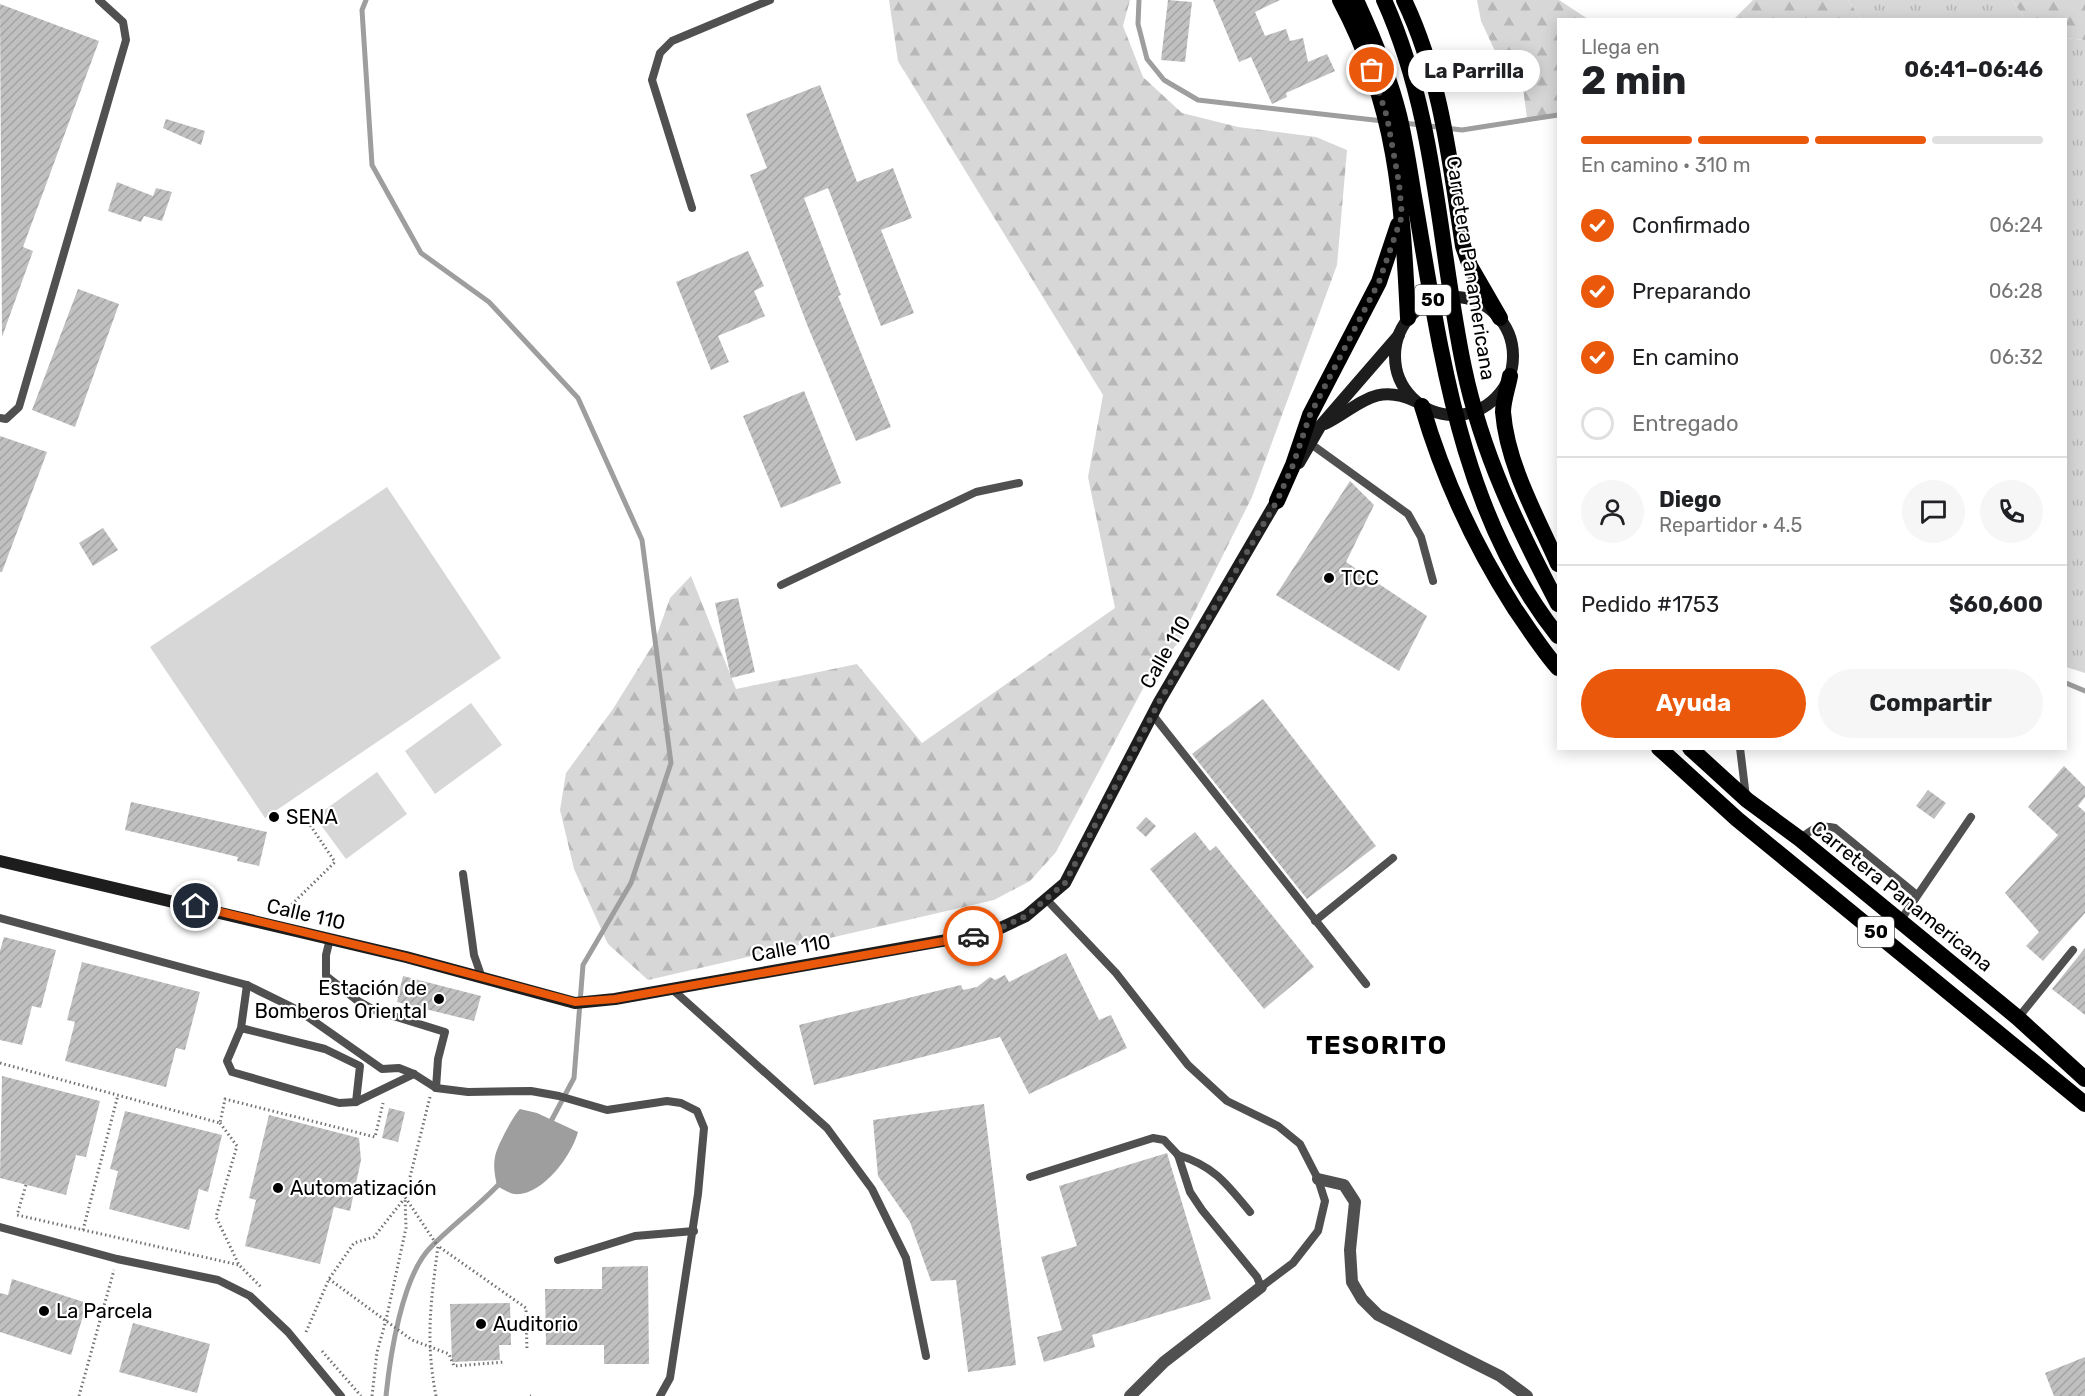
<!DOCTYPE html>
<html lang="es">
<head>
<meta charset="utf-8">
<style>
	:root { --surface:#fff; --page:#f6f6f6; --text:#202124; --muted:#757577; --line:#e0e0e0; --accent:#ea580c }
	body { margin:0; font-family:Rubik,sans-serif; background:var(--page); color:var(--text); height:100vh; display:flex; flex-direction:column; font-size:22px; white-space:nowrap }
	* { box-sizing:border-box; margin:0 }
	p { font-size:20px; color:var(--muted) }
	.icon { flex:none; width:33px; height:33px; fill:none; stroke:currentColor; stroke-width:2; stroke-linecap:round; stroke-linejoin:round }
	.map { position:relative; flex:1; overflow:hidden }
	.side { position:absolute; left:1557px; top:18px; width:510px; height:732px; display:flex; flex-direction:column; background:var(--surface); border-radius:0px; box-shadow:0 3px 15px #0003 }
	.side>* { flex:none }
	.pin { position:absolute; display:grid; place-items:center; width:51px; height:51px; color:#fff; margin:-26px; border:3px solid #fff; border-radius:50%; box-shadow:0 2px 6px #0007 }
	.courier { position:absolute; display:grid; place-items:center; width:60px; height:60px; margin:-30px; border:4px solid #ea580c; border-radius:50%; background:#fff; color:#222; box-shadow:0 2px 8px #0007 }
	.bubble { position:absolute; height:42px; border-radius:21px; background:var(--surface); box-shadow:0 3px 15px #0003; font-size:20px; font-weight:700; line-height:42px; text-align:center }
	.overview em { font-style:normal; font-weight:700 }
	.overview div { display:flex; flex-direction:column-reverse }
	.overview { display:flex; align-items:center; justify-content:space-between; height:102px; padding:0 24px }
	h1 { font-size:39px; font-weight:700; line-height:45px }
	.bar { display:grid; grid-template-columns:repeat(4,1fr); gap:9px 6px; align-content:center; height:72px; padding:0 24px }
	.bar i { height:8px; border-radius:4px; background:var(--line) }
	.bar .active { background:var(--accent) }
	.bar p { grid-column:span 4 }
	.line { display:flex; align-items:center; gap:15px; padding:0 24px; border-top:2px solid var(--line) }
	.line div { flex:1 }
	.round { display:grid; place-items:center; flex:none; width:63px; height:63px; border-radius:32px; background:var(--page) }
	ol { padding:0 24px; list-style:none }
	li { display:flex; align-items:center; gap:18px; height:66px }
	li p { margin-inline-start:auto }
	li .icon { padding:6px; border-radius:50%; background:var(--accent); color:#fff; stroke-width:4 }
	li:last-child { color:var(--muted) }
	li i { width:33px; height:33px; border:3px solid var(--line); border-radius:50% }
	.primary-button { display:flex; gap:12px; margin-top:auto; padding:12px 24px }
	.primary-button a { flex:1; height:69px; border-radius:36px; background:var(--accent); color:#fff; font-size:24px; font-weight:700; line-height:69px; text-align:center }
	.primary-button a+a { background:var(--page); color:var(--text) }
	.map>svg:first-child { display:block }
	.grass { fill:url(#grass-tufts) }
	.forest { fill:url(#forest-firs) }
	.pitch { fill:#d7d7d7 }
	.water { fill:#9e9e9e }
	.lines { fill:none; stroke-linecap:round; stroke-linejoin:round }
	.stream { stroke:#9e9e9e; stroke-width:5 }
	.building { fill:url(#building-hatch) }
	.path { stroke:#727272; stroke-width:3; stroke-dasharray:1.5 3; stroke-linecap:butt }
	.service { stroke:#505050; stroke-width:8 }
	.minor { stroke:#505050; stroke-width:12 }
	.secondary { stroke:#1d1d1d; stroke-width:12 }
	.trunk { stroke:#000; stroke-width:16 }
	.done { stroke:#595959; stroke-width:6; stroke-dasharray:0 10.8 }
	.route { stroke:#ea580c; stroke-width:8 }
	.poi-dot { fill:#000; stroke:#fff; stroke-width:2 }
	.labels { text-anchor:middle; stroke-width:4.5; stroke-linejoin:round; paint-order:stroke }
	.shield { fill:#fff; stroke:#4c4c4c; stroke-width:1.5 }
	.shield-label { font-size:18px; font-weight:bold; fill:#000 }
	.street-label { font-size:20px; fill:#000; stroke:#fff }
	.poi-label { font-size:20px; fill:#000; stroke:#fff; text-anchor:start }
	.district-label { font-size:26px; font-weight:bold; letter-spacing:1.5px; fill:#000; stroke:#fff }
</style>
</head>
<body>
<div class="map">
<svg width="2085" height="1396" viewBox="0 0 2085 1396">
	<defs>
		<pattern id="grass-tufts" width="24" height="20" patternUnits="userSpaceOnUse" patternTransform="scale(1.5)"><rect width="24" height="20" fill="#d7d7d7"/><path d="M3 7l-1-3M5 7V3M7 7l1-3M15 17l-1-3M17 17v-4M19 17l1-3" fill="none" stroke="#b7b7b7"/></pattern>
		<pattern id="forest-firs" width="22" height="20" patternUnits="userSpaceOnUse" patternTransform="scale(1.5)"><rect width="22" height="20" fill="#d7d7d7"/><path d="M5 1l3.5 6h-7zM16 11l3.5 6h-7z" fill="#b7b7b7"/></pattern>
		<pattern id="building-hatch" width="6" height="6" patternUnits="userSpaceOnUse" patternTransform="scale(1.5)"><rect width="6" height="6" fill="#c0c0c0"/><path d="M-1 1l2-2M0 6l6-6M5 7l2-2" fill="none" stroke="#a3a3a3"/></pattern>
	</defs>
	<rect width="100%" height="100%" fill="#fff"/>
	<g class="grass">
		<path d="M1848,0H2012L2025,19H1861Z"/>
		<path d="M2066,38L2085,40V673L2066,667Z"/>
	</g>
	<g class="forest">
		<path d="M889,0H1130L1123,26L1143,77L1182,113L1238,127L1316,137L1347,150L1337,265L1252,497L1181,639L1147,681L1056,852L1030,881L994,900L648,980L608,944L574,869L560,810L566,773L613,709L654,643L670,598L691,576L736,689L857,664L922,743L1115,608L1088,477L1103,395L898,61Z"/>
		<path d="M1477,0H1559L1588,19L1558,20V115L1527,118L1520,66L1495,51L1481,21Z"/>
		<path d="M1753,0H1848L1861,19H1734Z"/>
		<path d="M2012,0H2085V40L2066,38V20L2025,19Z"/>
	</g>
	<g class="pitch">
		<path d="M387,487L501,658L265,818L150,647Z"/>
		<path d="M471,703L502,745L435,794L405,751Z"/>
		<path d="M377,772L407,814L346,859L315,817Z"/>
	</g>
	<path class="water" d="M520,1109L537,1113L578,1132C572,1155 542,1197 514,1194C509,1193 502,1189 497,1186C495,1176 493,1167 495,1157C496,1148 514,1114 520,1109Z"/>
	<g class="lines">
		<g class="stream">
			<path d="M366,0L362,10L372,165L421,253L489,302L578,398L642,540L671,763L631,883L583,965L574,1078L549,1125"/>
			<path d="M1139,0L1138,24L1147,59L1164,80L1198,100L1383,121"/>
			<path d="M1404,123L1462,130L1558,115"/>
			<path d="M2066,683L2085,691"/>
			<path d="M386,1396C390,1356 402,1277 430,1248C452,1225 479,1206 501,1182"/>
		</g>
	</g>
	<g class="building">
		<path d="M1168,0L1192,2L1185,62L1161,60Z"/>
		<path d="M1213,0H1280L1255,12L1265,36L1286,29L1290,41L1303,38L1308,62L1327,54L1335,71L1286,93L1287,97L1272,104L1251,57L1239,62Z"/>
		<path d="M0,4L99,41L23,247L33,251L2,337Z"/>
		<path d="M820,85L857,182L893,168L912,218L881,230L914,313L881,326L828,188L804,198L841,295L838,296L891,427L856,441L808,327L750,175L767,168L746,114Z"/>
		<path d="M166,119L205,131L201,145L163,128Z"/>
		<path d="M117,182L153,196L156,188L172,192L162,221L144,216L141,222L108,211Z"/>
		<path d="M748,251L764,286L754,291L765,316L718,336L729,362L711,370L676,282Z"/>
		<path d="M78,289L119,304L75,427L32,410Z"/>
		<path d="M804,391L841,483L781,508L743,416Z"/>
		<path d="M0,436L47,452L2,572H0Z"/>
		<path d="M1350,481L1374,505L1346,562L1427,616L1399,671L1276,595Z"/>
		<path d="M103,528L118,550L93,566L79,543Z"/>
		<path d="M738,598L755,672L731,678L715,603Z"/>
		<path d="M1263,699L1376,846L1307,899L1192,754Z"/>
		<path d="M2064,766L2085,787V797L2078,806L2085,812V913L2043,961L2026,946L2039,932L2005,893L2058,835L2028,807Z"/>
		<path d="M1928,790L1946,803L1934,819L1916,806Z"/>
		<path d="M131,802L267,832L259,866L237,861L238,857L125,830Z"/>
		<path d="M1146,817L1156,826L1146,837L1136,828Z"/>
		<path d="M1195,832L1210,851L1216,846L1314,967L1264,1009L1150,869Z"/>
		<path d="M4,937L56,950L41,1008L32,1006L22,1045L0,1040V951Z"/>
		<path d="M2085,948V1015L2052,989Z"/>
		<path d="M1066,953L1099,1020L1111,1015L1127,1048L1029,1094L1000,1037L814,1085L799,1025L961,985L963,990L977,987L990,977L995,980L1005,975L1009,982Z"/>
		<path d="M82,962L200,992L185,1050L176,1048L166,1087L65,1061L75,1022L67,1020Z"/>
		<path d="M403,976L481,996L474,1021L397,1002Z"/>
		<path d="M2,1076L100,1101L86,1157L76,1155L66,1195L0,1178Z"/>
		<path d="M984,1104L1016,1365L968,1372L956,1280L931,1281L910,1222L878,1176L873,1120Z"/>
		<path d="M389,1108L405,1112L398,1142L382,1138Z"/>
		<path d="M125,1111L222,1135L208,1192L199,1189L189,1230L109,1209L118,1171L110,1169Z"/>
		<path d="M269,1115L359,1138L361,1160L350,1211L334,1207L320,1264L245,1246L256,1200L249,1198Z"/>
		<path d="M1167,1153L1211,1299L1092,1335L1095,1347L1044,1362L1037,1337L1062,1330L1041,1257L1077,1246L1059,1186Z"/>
		<path d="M648,1266L649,1364H604V1345H546L545,1289H602V1267Z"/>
		<path d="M12,1279L87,1303L71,1355L0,1332V1293L8,1295Z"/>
		<path d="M510,1303L511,1345H499L500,1360L452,1362L450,1304Z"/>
		<path d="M133,1323L210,1344L197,1393L119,1372Z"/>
		<path d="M2085,1357V1396H2054L2045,1373Z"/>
	</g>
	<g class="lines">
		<g class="path">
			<path d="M282,914L335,862L302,813"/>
			<path d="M0,1063L220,1123L225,1099L375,1137L383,1103"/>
			<path d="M430,1097L405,1197L437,1245"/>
			<path d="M220,1123L237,1146L216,1217L239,1265L261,1287"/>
			<path d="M26,1185L17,1215L239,1265"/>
			<path d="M83,1230L118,1095"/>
			<path d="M329,1279L412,1340L449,1354L454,1366L505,1362"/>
			<path d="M306,1332L329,1279L354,1243L374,1237L404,1199"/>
			<path d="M322,1351L361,1396"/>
			<path d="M79,1396L114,1270"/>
			<path d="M372,1396L377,1352L386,1320L406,1228L405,1197"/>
			<path d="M436,1396C425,1339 431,1302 438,1246L526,1308L527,1351"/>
			<path d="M530,1396H531"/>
		</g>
		<g class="service">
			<path d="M692,208L652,80L660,53L672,41L770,0"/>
			<path d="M0,418L6,419L19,407L126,40L123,22L99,0"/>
			<path d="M1311,444L1408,514L1421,537L1433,581"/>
			<path d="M781,585L976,492L1019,483"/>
			<path d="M1152,714L1366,984"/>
			<path d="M1740,748L1746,797"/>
			<path d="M1800,839C1812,829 1819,824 1835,828L1917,895"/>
			<path d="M463,874L474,955L482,978"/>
			<path d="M0,918L247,985L298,1010L382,1069L399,1068L414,1074L436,1088L468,1092L531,1091L559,1096L607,1110L667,1101L681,1103L697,1111L704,1128L698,1194L670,1378L660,1396"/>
			<path d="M1315,921L1393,858"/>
			<path d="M1900,921L1971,817"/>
			<path d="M330,939L326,955V976L358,1001L374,1010L445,1032L438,1059L436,1088"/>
			<path d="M672,989L827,1128L872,1189L906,1258L926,1356"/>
			<path d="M2018,1018L2073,950"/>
			<path d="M241,1028L325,1049L360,1066L356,1102L339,1103L232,1072L227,1061L241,1028L247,985"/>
			<path d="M356,1102L414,1074"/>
			<path d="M1178,1155C1214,1166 1227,1184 1250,1212"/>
			<path d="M1030,1177L1153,1138L1164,1140L1178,1155L1190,1192L1202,1210L1257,1277L1261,1287L1293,1263L1318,1231L1325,1201L1318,1179L1300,1144L1278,1126L1227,1101L1188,1065L1116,973L1047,900"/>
			<path d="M0,1227L117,1259L218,1280L250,1296L288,1332L341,1396"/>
			<path d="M558,1260L635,1236L694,1231"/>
		</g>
		<g class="minor">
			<path d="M1318,1179L1344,1185L1355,1202L1350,1250L1352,1282L1362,1299L1378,1315L1500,1376L1527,1396"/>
			<path d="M1130,1396L1164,1362L1261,1287"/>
		</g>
		<g class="secondary">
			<circle cx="1454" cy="356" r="59"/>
			<path d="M1325,424C1359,407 1374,382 1415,401"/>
			<path d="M1299,463L1321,425L1399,335"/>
			<path d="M0,861L406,957L575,1003L615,999L992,932L1026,916L1065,883L1159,702L1281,493"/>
		</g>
		<g class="trunk">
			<path d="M1340,0C1397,107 1402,199 1408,318"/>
			<path d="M1356,0C1373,37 1389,75 1399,115C1405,140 1409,166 1413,191C1440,344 1458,511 1558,636"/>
			<path d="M1384,0C1437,117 1438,244 1464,368C1482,454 1518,528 1558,604"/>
			<path d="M1404,0C1441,77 1450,162 1463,246L1470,266L1500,318"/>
			<path d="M1510,376C1508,387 1503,401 1503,412C1507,464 1537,517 1558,564"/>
			<path d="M1422,406C1443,478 1474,545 1515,609C1529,629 1542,650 1558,668"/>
			<path d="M1277,501L1293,465L1310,415L1379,282L1398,225"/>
			<path d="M1659,748L1737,819L2085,1104"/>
			<path d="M1690,748L1747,800L1800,839L2018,1018L2085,1079"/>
		</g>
	</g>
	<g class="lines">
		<path class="done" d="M973,936L992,932L1026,916L1065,883L1159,702L1277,501L1293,465L1310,415L1379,282L1402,216L1399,183L1387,117L1372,70"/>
		<path class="route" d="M196,906L406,957L575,1002L615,999L973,936"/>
	</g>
	<g class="poi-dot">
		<circle cx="1329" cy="578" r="6"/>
		<circle cx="274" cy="817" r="6"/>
		<circle cx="439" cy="999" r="6"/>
		<circle cx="278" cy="1188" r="6"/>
		<circle cx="44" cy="1311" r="6"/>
		<circle cx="481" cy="1324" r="6"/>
	</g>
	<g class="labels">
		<g class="shield">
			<rect x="1415" y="285" width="36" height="30" rx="4.5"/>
			<rect x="1858" y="917" width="36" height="30" rx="4.5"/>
		</g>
		<g class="shield-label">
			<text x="1433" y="306">50</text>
			<text x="1876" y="938">50</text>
		</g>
		<g class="street-label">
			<text transform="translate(1471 268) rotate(81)" y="7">Carretera Panamericana</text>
			<text transform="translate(1165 652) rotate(-60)" y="7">Calle 110</text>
			<text transform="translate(1902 896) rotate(39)" y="7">Carretera Panamericana</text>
			<text transform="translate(306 914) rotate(13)" y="7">Calle 110</text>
			<text transform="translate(791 948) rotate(-10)" y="7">Calle 110</text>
		</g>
		<g class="poi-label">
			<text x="1341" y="585">TCC</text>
			<text x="286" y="824">SENA</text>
			<text x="427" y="995" text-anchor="end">Estación de<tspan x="427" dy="23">Bomberos Oriental</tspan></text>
			<text x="290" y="1195">Automatización</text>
			<text x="56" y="1318">La Parcela</text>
			<text x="493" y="1331">Auditorio</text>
		</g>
		<g class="district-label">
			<text x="1377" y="1054">TESORITO</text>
		</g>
	</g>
</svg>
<div class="pin" style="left:1372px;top:70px;background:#ea580c"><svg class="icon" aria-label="bag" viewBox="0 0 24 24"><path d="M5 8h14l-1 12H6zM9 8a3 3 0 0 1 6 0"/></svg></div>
<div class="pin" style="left:196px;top:906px;background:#1f2937"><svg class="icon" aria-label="home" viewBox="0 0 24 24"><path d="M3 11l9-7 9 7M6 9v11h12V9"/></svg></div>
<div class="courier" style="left:973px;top:936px"><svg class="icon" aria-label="car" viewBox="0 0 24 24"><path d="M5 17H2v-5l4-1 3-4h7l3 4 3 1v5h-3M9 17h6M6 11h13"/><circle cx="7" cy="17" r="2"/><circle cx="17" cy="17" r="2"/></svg></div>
<div class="bubble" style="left:1408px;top:50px;width:132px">La Parrilla</div>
<section class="side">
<div class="overview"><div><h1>2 min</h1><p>Llega en</p></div><em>06:41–06:46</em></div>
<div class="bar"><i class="active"></i><i class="active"></i><i class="active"></i><i></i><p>En camino · 310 m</p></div>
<ol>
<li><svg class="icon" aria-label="check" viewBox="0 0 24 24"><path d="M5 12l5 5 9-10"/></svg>Confirmado<p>06:24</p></li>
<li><svg class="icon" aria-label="check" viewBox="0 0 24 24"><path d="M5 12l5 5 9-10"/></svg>Preparando<p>06:28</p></li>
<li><svg class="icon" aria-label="check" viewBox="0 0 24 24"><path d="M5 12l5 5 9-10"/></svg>En camino<p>06:32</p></li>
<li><i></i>Entregado</li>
</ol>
<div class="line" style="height:108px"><a class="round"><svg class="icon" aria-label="person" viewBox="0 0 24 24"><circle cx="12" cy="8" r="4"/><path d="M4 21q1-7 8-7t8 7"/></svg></a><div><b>Diego</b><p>Repartidor · 4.5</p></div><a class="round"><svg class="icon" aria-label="chat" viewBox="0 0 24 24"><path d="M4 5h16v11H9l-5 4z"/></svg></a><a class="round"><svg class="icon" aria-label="phone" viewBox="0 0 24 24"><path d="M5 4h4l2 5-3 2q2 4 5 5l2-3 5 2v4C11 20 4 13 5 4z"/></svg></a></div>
<div class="line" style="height:78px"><div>Pedido #1753</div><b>$60,600</b></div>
<div class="primary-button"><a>Ayuda</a><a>Compartir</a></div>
</section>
</div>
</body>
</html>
